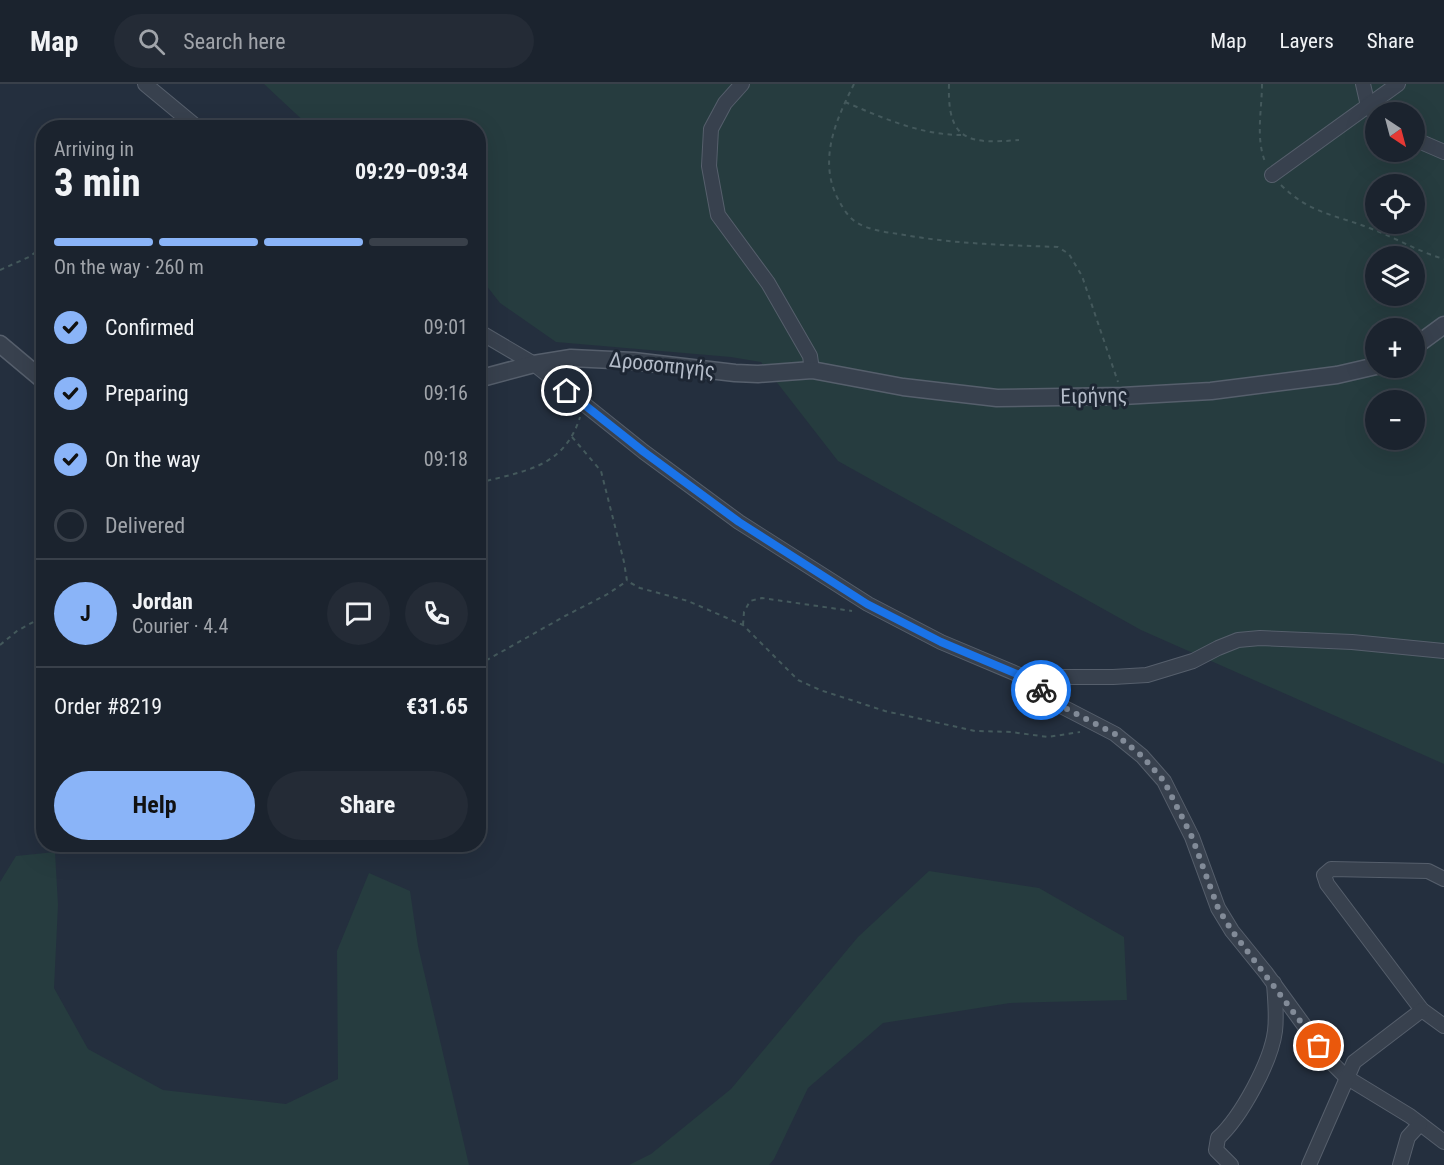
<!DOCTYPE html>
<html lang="en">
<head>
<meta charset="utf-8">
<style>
	:root { --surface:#1b232e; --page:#242b36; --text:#f1f3f6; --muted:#a0a4aa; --line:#39404a; --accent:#8ab4f8 }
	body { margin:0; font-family:"Roboto Condensed",sans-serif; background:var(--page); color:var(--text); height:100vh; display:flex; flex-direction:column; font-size:22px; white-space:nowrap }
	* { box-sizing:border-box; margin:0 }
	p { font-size:20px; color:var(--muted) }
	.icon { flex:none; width:33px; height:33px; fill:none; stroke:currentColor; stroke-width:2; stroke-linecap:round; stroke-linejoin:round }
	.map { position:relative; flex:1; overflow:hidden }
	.side { position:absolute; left:36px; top:36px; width:450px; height:732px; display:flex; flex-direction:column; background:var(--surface); border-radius:24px; box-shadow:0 6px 24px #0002,0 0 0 2px var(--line) }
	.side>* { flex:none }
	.needle { width:39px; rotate:144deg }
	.controls { position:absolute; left:1365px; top:18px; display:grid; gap:12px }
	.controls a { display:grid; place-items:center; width:60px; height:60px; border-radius:50%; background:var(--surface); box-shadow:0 6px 24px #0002,0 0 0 2px var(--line); font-size:30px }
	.pin { position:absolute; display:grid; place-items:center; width:51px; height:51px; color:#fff; margin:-26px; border:3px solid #fff; border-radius:50%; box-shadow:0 2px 6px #0007 }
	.courier { position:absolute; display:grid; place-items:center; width:60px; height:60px; margin:-30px; border:4px solid #1a73e8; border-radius:50%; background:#fff; color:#222; box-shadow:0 2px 8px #0007 }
	.overview em { font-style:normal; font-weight:700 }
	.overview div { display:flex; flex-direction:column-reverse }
	.overview { display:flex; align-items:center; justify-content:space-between; height:102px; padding:0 18px }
	h1 { font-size:39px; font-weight:700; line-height:45px }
	.bar { display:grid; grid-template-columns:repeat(4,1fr); gap:9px 6px; align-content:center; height:72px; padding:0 18px }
	.bar i { height:8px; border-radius:4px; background:var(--line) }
	.bar .on { background:var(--accent) }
	.bar p { grid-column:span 4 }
	.line { display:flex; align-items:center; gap:15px; padding:0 18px; border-top:2px solid var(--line) }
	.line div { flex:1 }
	.round { display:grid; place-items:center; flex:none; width:63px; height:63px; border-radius:32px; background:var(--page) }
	ol { padding:0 18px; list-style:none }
	li { display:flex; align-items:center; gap:18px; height:66px }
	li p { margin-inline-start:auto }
	li .icon { padding:6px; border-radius:50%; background:var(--accent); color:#111; stroke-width:4 }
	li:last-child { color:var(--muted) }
	li i { width:33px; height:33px; border:3px solid var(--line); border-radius:50% }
	.action { display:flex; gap:12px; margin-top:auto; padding:12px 18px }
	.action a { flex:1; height:69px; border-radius:36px; background:var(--accent); color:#111; font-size:24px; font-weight:700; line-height:69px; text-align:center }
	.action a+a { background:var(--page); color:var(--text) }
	header { display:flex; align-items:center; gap:36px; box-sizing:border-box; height:84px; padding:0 30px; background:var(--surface); border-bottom:2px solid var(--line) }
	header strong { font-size:28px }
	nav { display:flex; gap:33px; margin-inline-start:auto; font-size:21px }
	.search { width:420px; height:54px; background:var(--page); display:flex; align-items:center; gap:15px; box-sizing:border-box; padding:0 21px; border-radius:33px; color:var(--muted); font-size:22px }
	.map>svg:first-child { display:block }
	.green { fill:#263c3f; fill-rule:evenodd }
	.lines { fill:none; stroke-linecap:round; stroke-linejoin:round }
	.minor-casing { stroke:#565f6c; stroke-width:16 }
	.tertiary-casing { stroke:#565f6c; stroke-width:19 }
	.path { stroke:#44595c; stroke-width:2; stroke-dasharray:4.5 4.5; stroke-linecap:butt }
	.minor { stroke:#38414e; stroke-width:14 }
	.tertiary { stroke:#38414e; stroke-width:16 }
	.done { stroke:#828b98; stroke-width:6; stroke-dasharray:0 10.8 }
	.route { stroke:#1a73e8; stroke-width:8 }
	.labels { text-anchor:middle; stroke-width:6; stroke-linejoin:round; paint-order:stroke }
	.street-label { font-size:21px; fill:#b4bcc9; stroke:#1d2633 }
</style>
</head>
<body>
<header>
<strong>Map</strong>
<div class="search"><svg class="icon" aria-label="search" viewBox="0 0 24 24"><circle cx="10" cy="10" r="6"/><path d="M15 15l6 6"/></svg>Search here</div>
<nav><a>Map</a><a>Layers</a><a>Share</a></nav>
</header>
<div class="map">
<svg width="1444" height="1081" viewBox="0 0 1444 1081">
	<rect width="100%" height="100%" fill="#242f3e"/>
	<g class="green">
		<path d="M264,0H1444V680L1141,546L838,377L761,278L731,273L556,258L500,219L479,192L478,44L310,43ZM1376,28H1414V68H1376ZM1376,100H1414V140H1376ZM1376,172H1414V212H1376ZM1376,244H1414V284H1376ZM1376,316H1414V356H1376Z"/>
		<path d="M55,768L58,821L54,904L88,965L163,1006L286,1020L338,995L337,867L369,789L410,807L418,862L469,1081H0V798L16,772Z"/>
		<path d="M929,787L1039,804L1124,853L1127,916L1010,919L883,939L808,1004L774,1075L769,1081H629L651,1070L731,1005L858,853Z"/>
	</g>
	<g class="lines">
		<defs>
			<g id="minor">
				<path d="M145,0L198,44"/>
				<path d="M742,0L725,19L711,45L709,82L718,131L768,199L810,272L812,286"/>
				<path d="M1363,0L1368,22L1376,31"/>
				<path d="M1414,55L1444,68"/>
				<path d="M1272,91L1398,0"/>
				<path d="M478,247L534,280L644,368L739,438L868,520L941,558L1024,593L1059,621L1115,650L1142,672L1164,697L1192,753L1218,824L1232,847L1266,889L1330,977L1346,993L1410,1032L1444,1058"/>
				<path d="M1024,593H1113L1147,591L1193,577L1218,564L1238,556L1260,554L1352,558L1444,567"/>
				<path d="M1444,795L1428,787L1331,785L1324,791L1327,800L1422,926L1444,942"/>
				<path d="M1231,1081L1216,1066L1218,1054C1241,1033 1271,978 1275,947C1277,931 1275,915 1274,899"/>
				<path d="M1309,1081L1354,978L1422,926"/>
				<path d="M1400,1081L1408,1053L1420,1040"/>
			</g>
			<g id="tertiary">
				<path d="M0,260L44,297"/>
				<path d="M1414,263L1444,241"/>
				<path d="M478,295L534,280L571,274L633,277L735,289L758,290L812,286L903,303L997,314L1122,312L1211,307L1337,291L1376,282"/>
			</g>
		</defs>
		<use href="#minor" class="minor-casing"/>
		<use href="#tertiary" class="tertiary-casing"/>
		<g class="path">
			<path d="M854,0C836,36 817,77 839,117C843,124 848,133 856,138C868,146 885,148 899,150C953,160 1004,161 1058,163L1069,170L1082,192L1118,298"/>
			<path d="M949,0C947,58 969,60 1019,56"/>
			<path d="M1262,0C1262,26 1255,55 1266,80"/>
			<path d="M845,18C883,34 920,51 962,51"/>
			<path d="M1281,101C1310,130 1337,131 1372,145C1396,154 1419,168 1444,175"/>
			<path d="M0,186L29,173L44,162"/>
			<path d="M572,353L601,387L624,478L627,497L640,504L688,517L743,541L798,596L820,606L885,627L975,647L1011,648L1048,653L1080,648"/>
			<path d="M478,399C524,387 564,384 580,333"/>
			<path d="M743,541L744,528L750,517L762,514L852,527"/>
			<path d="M0,561L17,547L44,532"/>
			<path d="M478,581L565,532L606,511L627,497"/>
		</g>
		<use href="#minor" class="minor"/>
		<use href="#tertiary" class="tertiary"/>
	</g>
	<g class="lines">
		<path class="done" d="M1041,606L1059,621L1115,650L1142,672L1164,697L1192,753L1218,824L1232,847L1319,962"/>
		<path class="route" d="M567,307L644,368L739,438L867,520L941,558L1024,593L1041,606"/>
	</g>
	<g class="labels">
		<g class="street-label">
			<text transform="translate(662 281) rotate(6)" y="7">Δροσοπηγής</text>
			<text transform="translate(1094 312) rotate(-1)" y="7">Ειρήνης</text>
		</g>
	</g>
</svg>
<div class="controls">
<a><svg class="needle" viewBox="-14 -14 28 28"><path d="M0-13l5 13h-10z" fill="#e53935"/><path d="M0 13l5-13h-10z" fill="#a0a4aa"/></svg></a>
<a><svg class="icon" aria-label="locate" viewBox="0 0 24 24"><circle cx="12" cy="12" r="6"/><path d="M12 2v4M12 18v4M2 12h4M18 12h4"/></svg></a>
<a><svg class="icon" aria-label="layers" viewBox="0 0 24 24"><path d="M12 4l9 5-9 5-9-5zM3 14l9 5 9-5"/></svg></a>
<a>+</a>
<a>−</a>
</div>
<div class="pin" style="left:1319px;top:962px;background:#ea580c"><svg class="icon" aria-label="bag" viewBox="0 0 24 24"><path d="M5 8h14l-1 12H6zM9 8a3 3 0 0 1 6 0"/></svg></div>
<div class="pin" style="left:567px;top:307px;background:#1f2937"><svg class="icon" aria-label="home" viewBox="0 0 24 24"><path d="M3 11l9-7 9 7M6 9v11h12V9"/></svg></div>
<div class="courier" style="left:1041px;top:606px"><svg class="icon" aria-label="bike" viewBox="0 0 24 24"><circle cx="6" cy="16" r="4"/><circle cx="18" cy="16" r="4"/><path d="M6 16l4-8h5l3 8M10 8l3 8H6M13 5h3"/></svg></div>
<section class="side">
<div class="overview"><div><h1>3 min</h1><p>Arriving in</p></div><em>09:29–09:34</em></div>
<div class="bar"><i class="on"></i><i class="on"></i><i class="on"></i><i></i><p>On the way · 260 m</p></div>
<ol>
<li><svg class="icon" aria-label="check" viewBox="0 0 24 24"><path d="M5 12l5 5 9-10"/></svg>Confirmed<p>09:01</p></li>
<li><svg class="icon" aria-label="check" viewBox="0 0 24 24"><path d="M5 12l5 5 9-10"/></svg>Preparing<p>09:16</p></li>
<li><svg class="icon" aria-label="check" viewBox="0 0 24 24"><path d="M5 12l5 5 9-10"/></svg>On the way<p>09:18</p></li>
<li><i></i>Delivered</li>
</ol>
<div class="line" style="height:108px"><b class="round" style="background:var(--accent);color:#111">J</b><div><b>Jordan</b><p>Courier · 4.4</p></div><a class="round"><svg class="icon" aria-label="chat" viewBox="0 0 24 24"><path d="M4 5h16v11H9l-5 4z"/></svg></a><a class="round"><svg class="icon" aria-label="phone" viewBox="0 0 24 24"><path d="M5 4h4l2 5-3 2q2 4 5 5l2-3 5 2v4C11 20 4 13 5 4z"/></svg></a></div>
<div class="line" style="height:78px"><div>Order #8219</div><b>€31.65</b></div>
<div class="action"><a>Help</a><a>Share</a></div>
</section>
</div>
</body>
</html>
